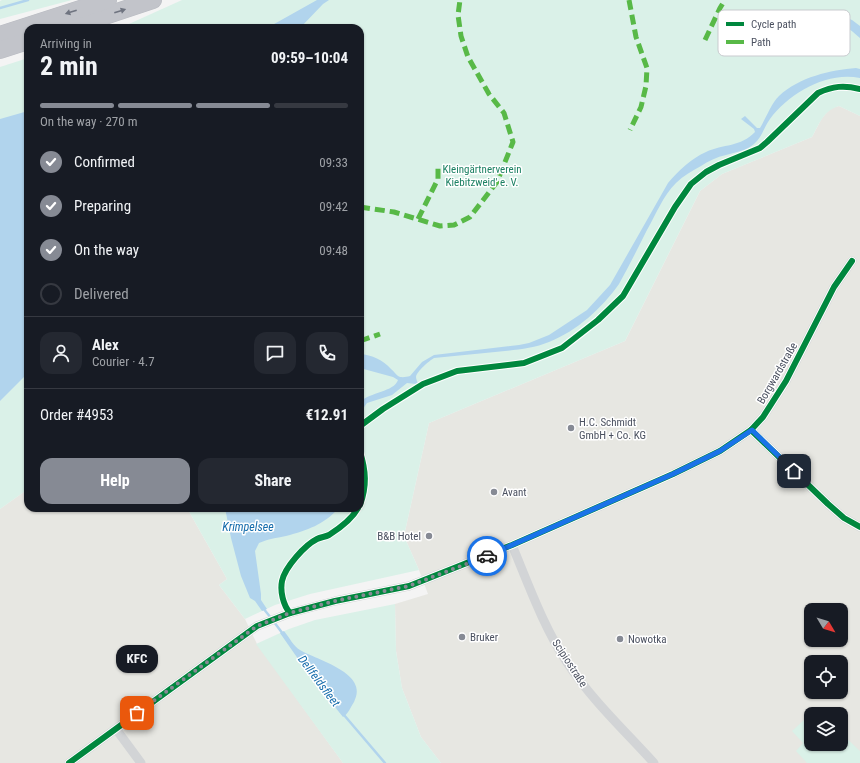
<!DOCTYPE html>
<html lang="en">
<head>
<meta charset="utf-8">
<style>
	:root { --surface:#171b24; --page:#242831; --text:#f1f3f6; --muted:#9ea1a6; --line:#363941; --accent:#868a94 }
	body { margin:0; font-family:"Roboto Condensed",sans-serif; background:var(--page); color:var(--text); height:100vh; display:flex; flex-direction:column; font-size:15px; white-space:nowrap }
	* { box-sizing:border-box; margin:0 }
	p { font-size:13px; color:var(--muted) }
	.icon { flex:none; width:22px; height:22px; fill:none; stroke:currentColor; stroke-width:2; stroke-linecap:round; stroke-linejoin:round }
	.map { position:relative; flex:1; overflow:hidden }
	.details { position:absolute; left:24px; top:24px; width:340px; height:488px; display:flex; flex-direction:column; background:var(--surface); border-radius:12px; box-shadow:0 1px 3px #0004 }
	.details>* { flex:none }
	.needle { width:26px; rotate:128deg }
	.controls { position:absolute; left:804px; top:603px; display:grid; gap:8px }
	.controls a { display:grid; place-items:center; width:44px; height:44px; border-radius:8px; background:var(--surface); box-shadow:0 1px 3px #0004; font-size:20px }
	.pin { position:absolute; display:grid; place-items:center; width:34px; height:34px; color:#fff; margin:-17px; border-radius:8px; box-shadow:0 2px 6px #0006 }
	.courier { position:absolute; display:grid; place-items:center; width:40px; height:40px; margin:-20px; border:3px solid #1a73e8; border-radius:50%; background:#fff; color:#222; box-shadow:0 1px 5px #0007 }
	.bubble { position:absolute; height:28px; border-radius:12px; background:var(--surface); box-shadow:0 1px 3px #0004; font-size:13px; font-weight:700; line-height:28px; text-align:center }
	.overview em { font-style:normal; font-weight:700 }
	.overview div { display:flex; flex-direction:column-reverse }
	.overview { display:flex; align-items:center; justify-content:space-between; height:68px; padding:0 16px }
	h1 { font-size:26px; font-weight:700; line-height:30px }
	.bar { display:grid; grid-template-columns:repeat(4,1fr); gap:6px 4px; align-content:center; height:48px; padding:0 16px }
	.bar i { height:5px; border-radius:3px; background:var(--line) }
	.bar .selected { background:var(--accent) }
	.bar p { grid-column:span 4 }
	.line { display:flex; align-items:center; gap:10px; padding:0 16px; border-top:1px solid var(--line) }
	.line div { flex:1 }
	.round { display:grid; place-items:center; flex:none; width:42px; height:42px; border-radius:12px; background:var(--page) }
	ol { padding:0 16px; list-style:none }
	li { display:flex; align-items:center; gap:12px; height:44px }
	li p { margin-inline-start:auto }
	li .icon { padding:4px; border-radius:50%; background:var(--accent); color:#fff; stroke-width:4 }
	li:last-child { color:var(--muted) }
	li i { width:22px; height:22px; border:2px solid var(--line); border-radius:50% }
	.cta { display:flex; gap:8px; margin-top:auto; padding:8px 16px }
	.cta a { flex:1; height:46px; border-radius:12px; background:var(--accent); color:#fff; font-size:16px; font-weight:700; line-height:46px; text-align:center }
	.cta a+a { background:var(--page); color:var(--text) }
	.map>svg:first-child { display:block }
	.commercial { fill:#e7e7e2; fill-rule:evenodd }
	.green { fill:#daf1e8 }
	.water { fill:#b1d4ed }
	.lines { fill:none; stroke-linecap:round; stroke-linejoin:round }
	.stream { stroke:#b1d4ed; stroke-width:2.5 }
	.highway-casing { stroke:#b9bbc2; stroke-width:18 }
	.street { stroke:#d2d4d6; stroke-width:9 }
	.highway { stroke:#c2c4ca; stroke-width:17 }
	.quiet { stroke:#58b947; stroke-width:5; stroke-dasharray:10 5; stroke-linecap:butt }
	.cycleway-casing { stroke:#fff; stroke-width:8 }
	.cycleway { stroke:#00873e; stroke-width:6 }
	.oneway { fill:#6f7480 }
	.done { stroke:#868a94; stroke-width:4; stroke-dasharray:0 7.2 }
	.route { stroke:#1a73e8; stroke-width:5 }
	.poi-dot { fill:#868a94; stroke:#fff; stroke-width:1.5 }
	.labels { text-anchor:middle; stroke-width:3; stroke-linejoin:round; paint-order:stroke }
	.park-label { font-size:11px; fill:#1c8163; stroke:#fff }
	.street-label { font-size:11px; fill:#4b5160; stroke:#fff }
	.poi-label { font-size:11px; fill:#4b5160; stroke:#fff; text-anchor:start }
	.water-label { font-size:12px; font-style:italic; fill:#136bab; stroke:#fff }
	.key { fill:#fff; stroke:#c9cbcf; stroke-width:1 }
	.key-label { font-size:11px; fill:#4b5160 }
</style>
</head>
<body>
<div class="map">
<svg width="860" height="763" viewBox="0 0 860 763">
	<rect width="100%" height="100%" fill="#f4f4f4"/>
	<g class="commercial">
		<path d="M839,106L860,116V763H441L421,737L402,688L396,651L395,604L428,594L419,570L404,536L429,423L625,341L700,191L722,174L812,137L822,118L831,108ZM811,610H841V640H811ZM811,662H841V692H811ZM811,714H841V744H811Z"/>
		<path d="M28,489V508H187L227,579L219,585L245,619L257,644L343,763H0V509Z"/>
	</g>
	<g class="green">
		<path d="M2,0H72L0,19V1Z"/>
		<path d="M182,0H860V116L839,106C823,111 820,123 812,137L722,174L700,191L625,341L429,423L404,536L419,570L310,594L275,605L245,619L219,585L227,579L187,508H360V28H120Z"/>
		<path d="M28,58V489L0,509V67Z"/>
		<path d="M395,604L396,651L402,688L421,737L441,763H343L256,644L289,629L315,620Z"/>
		<path d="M816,709L822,714H811V744H841V733L860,751V763H807L796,751L803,743L792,731Z"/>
	</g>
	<g class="water">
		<path d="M317,0H329L323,4L300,28H267Z"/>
		<path d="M840,15L852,20L860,26V38C832,12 836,29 810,42L809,38L829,17Z"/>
		<path d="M856,68L860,69V78C827,71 789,93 770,119C764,127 762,137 754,144C746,151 736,152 726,155C717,157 708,161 701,166C692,171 683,176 676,183C663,196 656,214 647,230C638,248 629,266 619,284C602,308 577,331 549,342C532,349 513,350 495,352C475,354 454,356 434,358C429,361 417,371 416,377C416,378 417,382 418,383L416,384L407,383L392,395L367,403L360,413V402C370,392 394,392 398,380L393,377L360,368V354C372,355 383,360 391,369C394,371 395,374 398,376C401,378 406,377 410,376L422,362L434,355L519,345L529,343L549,335L587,310L610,285L668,183C678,171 692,158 706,152C723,144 741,147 755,132L754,129L741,119L745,116L757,128H760C766,118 771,104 779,96C799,77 831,70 856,68Z"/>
		<path d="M28,111V373L0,401V119Z"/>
		<path d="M225,508H339C323,525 308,530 286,536C276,538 268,539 259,543L255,551L261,594V600L267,609L262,611L255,601L250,598L241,576L231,538Z"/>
		<path d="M284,631C289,637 294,647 300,650C317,660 370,673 354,702C350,708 349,713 343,717L310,676L280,633Z"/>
	</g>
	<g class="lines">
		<g class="stream">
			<path d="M0,8L28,0"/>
			<path d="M263,608L271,618"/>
			<path d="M274,622L283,634"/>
			<path d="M344,715L385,763"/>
		</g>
		<defs>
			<g id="highway">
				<path d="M69,28L153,0"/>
				<path d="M0,35L108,0"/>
				<path d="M0,50L28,41"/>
			</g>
		</defs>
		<use href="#highway" class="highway-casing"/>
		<g class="street">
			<path d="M751,430L828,504L844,518L860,527"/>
			<path d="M512,545C529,586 544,628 568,664C592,700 625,731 654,763"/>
			<path d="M116,729L141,763"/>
			<path d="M69,763L257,626L290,613L335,601L409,586L512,545L673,474L720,451L751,430L763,417L786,381L834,287L852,261"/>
		</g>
		<use href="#highway" class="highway"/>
		<g class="quiet">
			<path d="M629,0L636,37L647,68L646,86L641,107L630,130"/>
			<path d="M705,40L720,8L725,0"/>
			<path d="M360,207L394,212L440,226L454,225L470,217L497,182L513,142L504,113L489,94L468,57L461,36L458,15L460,0"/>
			<path d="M418,219L438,179V167"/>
			<path d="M360,341L380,334"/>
		</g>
		<defs>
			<g id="cycleway">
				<path d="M360,426L383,409L423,384L457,371L524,363L562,348L598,320L623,296L675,207L691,184L706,172L719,165L760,148L767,142L818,93C833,86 844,85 860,89"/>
				<path d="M751,430L828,504L844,518L860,527"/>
				<path d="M360,452C366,471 367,486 360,505"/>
				<path d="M290,613C283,605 280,591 282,581C285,567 305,545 317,539C321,537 325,537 329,535C340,528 352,519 358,508"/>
				<path d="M69,763L257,626L290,613L335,601L409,586L512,545L673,474L720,451L751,430L763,417L786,381L834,287L852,261"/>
			</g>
		</defs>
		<use href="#cycleway" class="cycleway-casing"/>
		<use href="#cycleway" class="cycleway"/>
	</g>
	<defs><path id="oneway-solid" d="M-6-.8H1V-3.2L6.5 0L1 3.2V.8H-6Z"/></defs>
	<g class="oneway">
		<use href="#oneway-solid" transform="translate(120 11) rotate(-18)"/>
		<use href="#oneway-solid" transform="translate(71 12) rotate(162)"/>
	</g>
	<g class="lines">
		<path class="done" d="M137,713L257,626L290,613L335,601L409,586L487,556"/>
		<path class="route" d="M487,556L673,474L720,451L752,430L794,471"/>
	</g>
	<g class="poi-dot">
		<circle cx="571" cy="428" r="4"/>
		<circle cx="494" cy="492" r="4"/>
		<circle cx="429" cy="536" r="4"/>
		<circle cx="462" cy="637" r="4"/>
		<circle cx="620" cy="639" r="4"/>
	</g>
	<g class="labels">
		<g class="park-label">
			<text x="482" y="173">Kleingärtnerverein<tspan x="482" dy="13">Kiebitzweid' e. V.</tspan></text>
		</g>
		<g class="street-label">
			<text transform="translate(777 373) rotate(-60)" y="4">Borgwardstraße</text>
			<text transform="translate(570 663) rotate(57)" y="4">Scipiostraße</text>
		</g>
		<g class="poi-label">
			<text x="579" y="426">H.C. Schmidt<tspan x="579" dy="13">GmbH + Co. KG</tspan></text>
			<text x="502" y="496">Avant</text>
			<text x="421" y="540" text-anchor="end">B&amp;B Hotel</text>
			<text x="470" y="641">Bruker</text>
			<text x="628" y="643">Nowotka</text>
		</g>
		<g class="water-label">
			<text x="248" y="531">Krimpelsee</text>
			<text transform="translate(319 681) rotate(53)" y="4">Dellfeldsfleet</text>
		</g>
	</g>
	<rect x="718" y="10" width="132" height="46" rx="6" class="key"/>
	<rect x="726" y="22" width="18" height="4" fill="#00873e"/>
	<rect x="726" y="40" width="18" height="4" fill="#58b947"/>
	<g class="key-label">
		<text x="751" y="28">Cycle path</text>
		<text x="751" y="46">Path</text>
	</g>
</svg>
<div class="controls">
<a><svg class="needle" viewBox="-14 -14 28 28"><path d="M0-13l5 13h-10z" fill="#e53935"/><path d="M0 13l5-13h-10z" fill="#9ea1a6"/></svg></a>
<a><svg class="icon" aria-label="locate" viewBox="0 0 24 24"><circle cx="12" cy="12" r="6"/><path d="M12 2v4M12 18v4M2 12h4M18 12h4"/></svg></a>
<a><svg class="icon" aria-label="layers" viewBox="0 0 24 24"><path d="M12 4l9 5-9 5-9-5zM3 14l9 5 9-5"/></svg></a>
</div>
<div class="pin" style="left:137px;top:713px;background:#ea580c"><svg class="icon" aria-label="bag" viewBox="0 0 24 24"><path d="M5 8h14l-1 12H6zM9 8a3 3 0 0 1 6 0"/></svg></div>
<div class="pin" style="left:794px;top:471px;background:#1f2937"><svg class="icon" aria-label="home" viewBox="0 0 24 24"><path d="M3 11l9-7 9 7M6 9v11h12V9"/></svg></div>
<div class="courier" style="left:487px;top:556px"><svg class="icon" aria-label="car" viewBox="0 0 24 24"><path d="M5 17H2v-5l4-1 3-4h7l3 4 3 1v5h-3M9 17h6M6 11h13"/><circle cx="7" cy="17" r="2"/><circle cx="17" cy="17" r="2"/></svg></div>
<div class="bubble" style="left:116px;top:645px;width:42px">KFC</div>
<section class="details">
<div class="overview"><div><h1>2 min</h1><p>Arriving in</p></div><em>09:59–10:04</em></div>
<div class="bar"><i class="selected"></i><i class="selected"></i><i class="selected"></i><i></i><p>On the way · 270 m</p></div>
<ol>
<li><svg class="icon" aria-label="check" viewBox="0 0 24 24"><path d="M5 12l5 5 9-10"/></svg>Confirmed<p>09:33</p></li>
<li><svg class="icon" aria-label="check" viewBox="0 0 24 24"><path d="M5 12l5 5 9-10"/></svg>Preparing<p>09:42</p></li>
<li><svg class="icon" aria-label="check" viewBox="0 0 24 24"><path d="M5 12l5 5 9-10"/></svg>On the way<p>09:48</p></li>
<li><i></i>Delivered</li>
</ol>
<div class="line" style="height:72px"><a class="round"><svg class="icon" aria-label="person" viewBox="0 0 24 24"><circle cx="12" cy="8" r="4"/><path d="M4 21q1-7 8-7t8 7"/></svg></a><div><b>Alex</b><p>Courier · 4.7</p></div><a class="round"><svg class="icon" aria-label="chat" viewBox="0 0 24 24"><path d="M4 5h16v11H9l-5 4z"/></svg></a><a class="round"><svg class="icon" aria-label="phone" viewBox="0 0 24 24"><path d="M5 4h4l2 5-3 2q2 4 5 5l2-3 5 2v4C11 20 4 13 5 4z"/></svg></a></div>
<div class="line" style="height:52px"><div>Order #4953</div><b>€12.91</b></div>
<div class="cta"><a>Help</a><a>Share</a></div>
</section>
</div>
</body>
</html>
